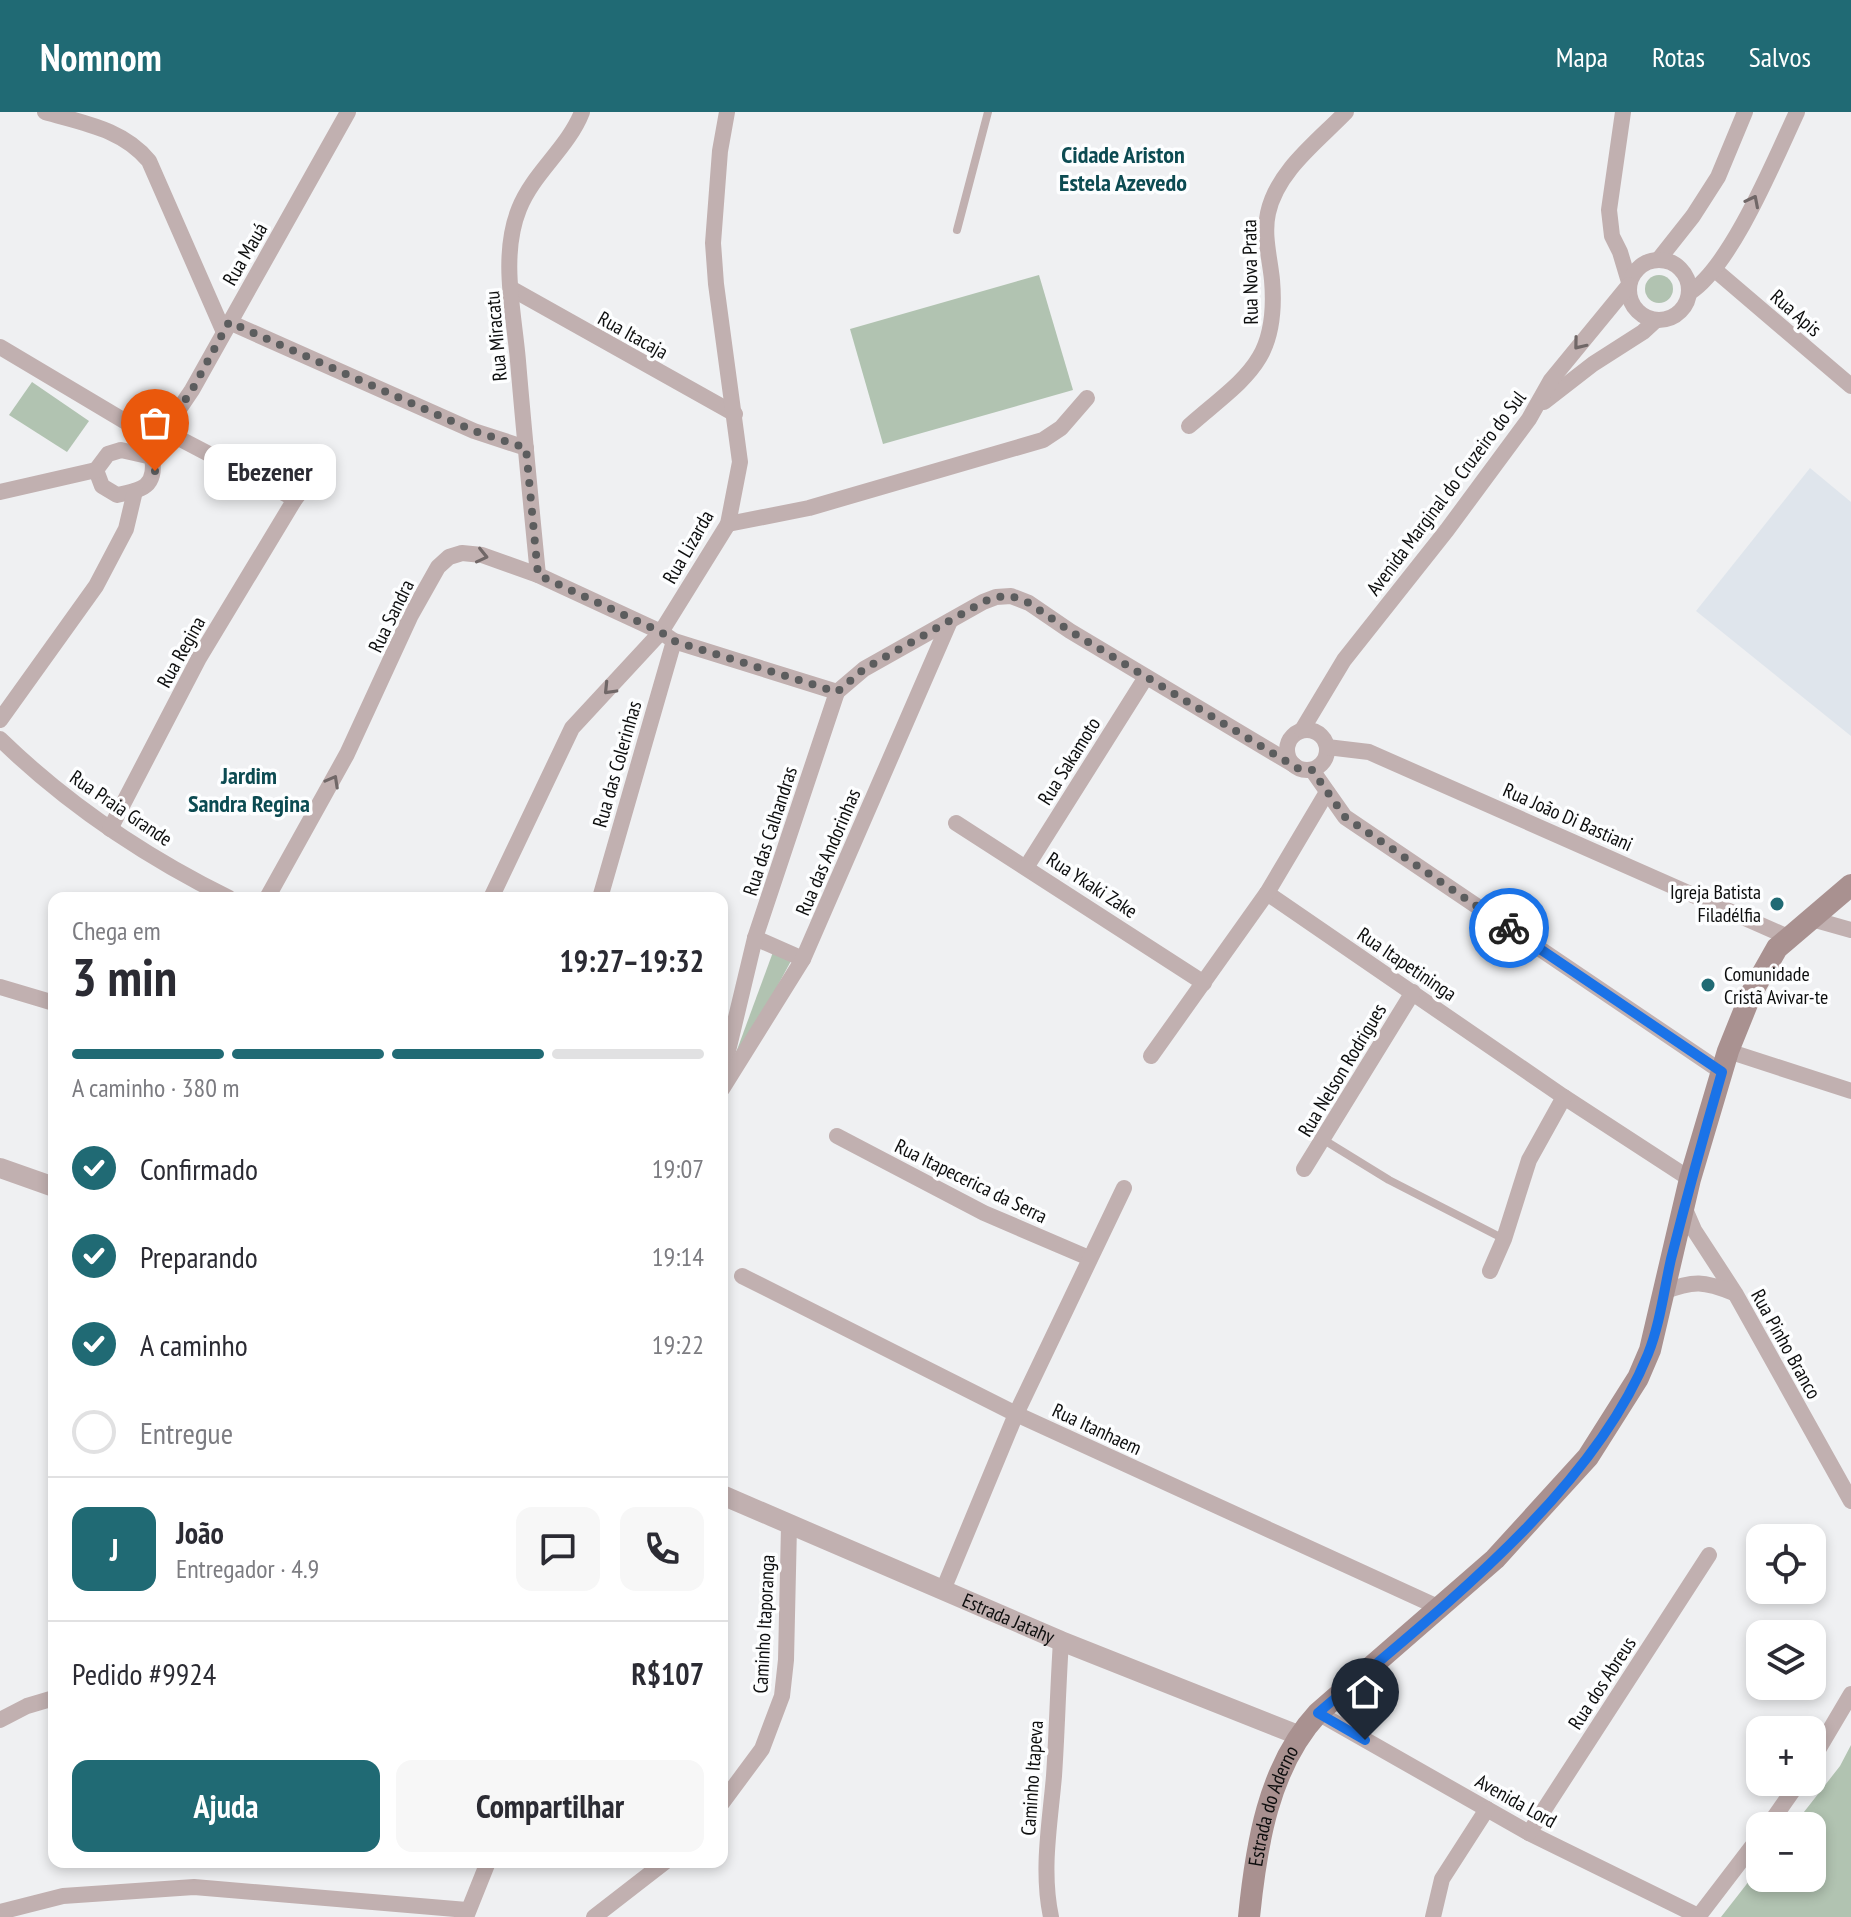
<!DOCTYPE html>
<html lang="pt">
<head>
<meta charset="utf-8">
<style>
	:root { --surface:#fff; --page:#f7f7f7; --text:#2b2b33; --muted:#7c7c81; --line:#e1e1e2; --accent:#206a74 }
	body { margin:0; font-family:"PT Sans Narrow",sans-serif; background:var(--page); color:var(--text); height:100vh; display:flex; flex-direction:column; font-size:30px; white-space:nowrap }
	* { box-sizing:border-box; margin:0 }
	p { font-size:26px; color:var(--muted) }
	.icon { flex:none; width:44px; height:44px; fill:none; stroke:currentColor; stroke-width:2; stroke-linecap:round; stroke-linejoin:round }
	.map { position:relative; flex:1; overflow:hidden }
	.drawer { position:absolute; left:48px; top:780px; width:680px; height:976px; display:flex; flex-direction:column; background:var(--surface); border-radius:16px; box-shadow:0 4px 12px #0003 }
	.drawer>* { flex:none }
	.buttons { position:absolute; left:1746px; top:1412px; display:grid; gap:16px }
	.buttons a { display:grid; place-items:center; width:80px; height:80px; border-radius:16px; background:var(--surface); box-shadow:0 4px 12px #0003; font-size:40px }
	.pin { position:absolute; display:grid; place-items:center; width:68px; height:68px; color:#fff; margin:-82px -34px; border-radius:50% 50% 50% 0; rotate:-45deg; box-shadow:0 0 8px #0007 }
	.pin .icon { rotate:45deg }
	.courier { position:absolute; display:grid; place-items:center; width:80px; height:80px; margin:-40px; border:6px solid #1a73e8; border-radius:50%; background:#fff; color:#222; box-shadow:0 2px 10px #0007 }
	.bubble { position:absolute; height:56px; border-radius:16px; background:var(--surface); box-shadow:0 4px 12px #0003; font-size:26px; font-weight:800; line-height:56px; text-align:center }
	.overview em { font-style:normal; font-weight:800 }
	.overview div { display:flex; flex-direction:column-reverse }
	.overview { display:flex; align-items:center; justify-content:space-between; height:136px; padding:0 24px }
	h1 { font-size:52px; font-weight:800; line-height:60px }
	.bar { display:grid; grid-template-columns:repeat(4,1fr); gap:12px 8px; align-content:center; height:96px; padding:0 24px }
	.bar i { height:10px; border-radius:6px; background:var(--line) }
	.bar .selected { background:var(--accent) }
	.bar p { grid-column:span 4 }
	.line { display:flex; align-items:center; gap:20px; padding:0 24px; border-top:2px solid var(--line) }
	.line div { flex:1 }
	.round { display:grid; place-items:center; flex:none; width:84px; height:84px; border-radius:16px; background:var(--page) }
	ol { padding:0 24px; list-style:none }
	li { display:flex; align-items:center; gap:24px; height:88px }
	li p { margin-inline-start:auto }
	li .icon { padding:8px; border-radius:50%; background:var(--accent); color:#fff; stroke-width:4 }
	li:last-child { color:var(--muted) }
	li i { width:44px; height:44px; border:4px solid var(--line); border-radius:50% }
	.action { display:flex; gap:16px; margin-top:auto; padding:16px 24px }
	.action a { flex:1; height:92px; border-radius:16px; background:var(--accent); color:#fff; font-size:32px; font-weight:800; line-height:92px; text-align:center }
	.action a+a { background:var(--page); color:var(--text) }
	header { display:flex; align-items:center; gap:48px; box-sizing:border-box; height:112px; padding:0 40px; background:var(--accent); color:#fff }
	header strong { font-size:38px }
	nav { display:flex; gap:44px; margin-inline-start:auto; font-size:28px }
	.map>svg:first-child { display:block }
	.built { fill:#dfe5ec }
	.green { fill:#b1c3b1 }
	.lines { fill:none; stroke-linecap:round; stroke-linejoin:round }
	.service { stroke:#c1b0b0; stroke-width:8 }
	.minor { stroke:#c1b0b0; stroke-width:16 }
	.tertiary { stroke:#c1b0b0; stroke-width:20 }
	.secondary { stroke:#a99190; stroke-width:22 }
	.oneway { stroke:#706767 }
	.done { stroke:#5c5d5e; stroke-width:8; stroke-dasharray:0 14.4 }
	.route { stroke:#1a73e8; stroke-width:10 }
	.poi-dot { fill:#206a74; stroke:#fdfeff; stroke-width:3 }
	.labels { text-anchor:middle; stroke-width:7; stroke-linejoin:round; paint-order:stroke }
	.street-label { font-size:20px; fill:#0d0e0e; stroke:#fdfeff }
	.poi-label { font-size:20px; fill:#0d0e0e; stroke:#fdfeff; text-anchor:end }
	.quarter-label { font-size:24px; font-weight:bold; fill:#0c4b52; stroke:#fdfeff }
</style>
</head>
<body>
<header>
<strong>Nomnom</strong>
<nav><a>Mapa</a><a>Rotas</a><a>Salvos</a></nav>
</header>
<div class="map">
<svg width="1851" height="1805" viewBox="0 0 1851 1805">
	<rect width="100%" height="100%" fill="#eff0f2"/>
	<path class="built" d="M1810,356L1851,390V624L1696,499Z"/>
	<g class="green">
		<path d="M1039,163L1073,278L883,332L850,217Z"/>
		<circle cx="1659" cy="177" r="14"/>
		<path d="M32,270L89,309L67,340L9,303Z"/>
		<path d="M773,840L792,847L723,976Z"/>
		<path d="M1851,1633V1805H1721L1760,1755V1766H1812V1714H1793L1840,1654Z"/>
	</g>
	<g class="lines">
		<g class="service">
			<path d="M957,118L988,0"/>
			<path d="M1324,1028L1389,1068L1504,1127"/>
		</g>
		<g class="minor">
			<path d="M45,0C83,11 123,17 149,49L223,218"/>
			<path d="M1623,0L1609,98L1612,124L1620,140L1629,170"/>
			<path d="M1659,147L1693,104L1718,65L1745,0"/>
			<circle cx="1659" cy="178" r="30"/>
			<path d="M1715,158L1851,274"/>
			<path d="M512,177L735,302"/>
			<path d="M1689,181C1731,155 1775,47 1797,0"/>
			<path d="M229,210L474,319L526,336"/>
			<path d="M0,235L158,329"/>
			<path d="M1544,290L1593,252L1643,220L1656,208"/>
			<path d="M1189,314C1245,265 1279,250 1272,168C1270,147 1263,123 1268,101C1277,59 1318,29 1346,0"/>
			<path d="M165,319L295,387"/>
			<path d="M121,338L152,345C157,375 142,378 117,383L102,374L96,358L108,342Z"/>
			<path d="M148,343L192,278L348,0"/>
			<path d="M0,380L96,358"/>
			<path d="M728,412L809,396L1043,328L1061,316L1087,286"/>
			<path d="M538,463C531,392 524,321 518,249C514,201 500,144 519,97C533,61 568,36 582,0"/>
			<path d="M837,580L864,557L983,490L996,485L1011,484L1029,491L1070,519L1294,653"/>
			<path d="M0,608L96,474L126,417L135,379"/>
			<circle cx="1307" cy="638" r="20"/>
			<path d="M1302,618L1344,548L1447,418L1529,307L1551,268L1629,173"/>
			<path d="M0,627C67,692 146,745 229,786"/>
			<path d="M1327,635L1369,640L1788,825"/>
			<path d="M1312,658L1345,705L1722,960"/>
			<path d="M956,711L1204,871"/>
			<path d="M110,717L199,546L295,387L312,366"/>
			<path d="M1027,754L1146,565"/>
			<path d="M1267,781L1564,985L1690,1067"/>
			<path d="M267,786L347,642L411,503L438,455L449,445L462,441L482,443L538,463L661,520L674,529L837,580"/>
			<path d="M491,786L572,616L661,520L728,412L740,350L716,172L713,131L720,39L727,0"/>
			<path d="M600,786L674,529"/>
			<path d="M1812,807L1851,818"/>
			<path d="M755,826L803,847"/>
			<path d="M0,875L54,891"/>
			<path d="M1728,939L1851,979"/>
			<path d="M1151,944L1267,781L1327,680"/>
			<path d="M722,964L755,826L837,580"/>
			<path d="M722,977L803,847L950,509"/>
			<path d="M837,1024L984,1101L1089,1146"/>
			<path d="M1304,1057L1413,880"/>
			<path d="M1684,1095L1694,1118L1735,1181L1851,1389"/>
			<path d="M1490,1159L1504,1127L1529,1048L1564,985"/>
			<path d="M742,1164L1016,1302L1440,1496"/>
			<path d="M1663,1180C1694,1168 1704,1169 1734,1181"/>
			<path d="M943,1478L1016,1302L1124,1076"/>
			<path d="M1318,1601L1529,1721L1698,1804"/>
			<path d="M0,1608L27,1594L54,1586"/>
			<path d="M1812,1648L1851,1582"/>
			<path d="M722,1691L762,1637L782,1584L786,1548L789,1414"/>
			<path d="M1768,1714L1799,1670"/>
			<path d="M1529,1721L1709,1443"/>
			<path d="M0,1800L63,1784L194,1775L467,1798"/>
			<path d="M466,1805L488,1750"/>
			<path d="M594,1805L665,1750"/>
			<path d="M1051,1805C1041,1758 1050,1711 1054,1664C1057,1620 1058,1574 1061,1529"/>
			<path d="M1433,1805L1442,1767L1487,1697"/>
			<path d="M1698,1805L1760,1724"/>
		</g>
		<g class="tertiary">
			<path d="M0,1056L54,1075"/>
			<path id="s1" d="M722,1383L1061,1529L1298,1623"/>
		</g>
		<path class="secondary" id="s2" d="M1249,1805C1256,1735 1268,1655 1318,1601L1495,1447L1588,1345L1638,1266L1650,1238L1690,1067L1728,939L1751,882L1777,836L1851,773"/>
	</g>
	<defs><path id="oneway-chevron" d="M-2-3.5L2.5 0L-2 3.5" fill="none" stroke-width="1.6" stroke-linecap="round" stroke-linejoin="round" transform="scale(2)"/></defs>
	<g class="oneway">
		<use href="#oneway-chevron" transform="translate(1753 89) rotate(-63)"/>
		<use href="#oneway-chevron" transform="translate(1579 232) rotate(129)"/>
		<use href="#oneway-chevron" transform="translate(482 444) rotate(13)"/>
		<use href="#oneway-chevron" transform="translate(609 577) rotate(134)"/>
		<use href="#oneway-chevron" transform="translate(333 669) rotate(-61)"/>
	</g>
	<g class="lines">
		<path class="done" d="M155,359L152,345L148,343L192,278L229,210L474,319L526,336L538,463L661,520L674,529L837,580L864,557L983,490L996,485L1011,484L1029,491L1070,519L1299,657L1312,658L1345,705L1509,816"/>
		<path class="route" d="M1365,1628L1318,1601C1432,1503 1591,1384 1648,1242C1660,1212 1664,1178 1671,1147C1687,1084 1704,1022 1722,960L1509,816"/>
	</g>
	<g class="poi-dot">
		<circle cx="1777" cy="792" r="8"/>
		<circle cx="1708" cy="873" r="8"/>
	</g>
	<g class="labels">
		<g class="street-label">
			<text transform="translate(245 142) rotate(-60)" y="7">Rua Mauá</text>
			<text transform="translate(1250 160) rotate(-91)" y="7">Rua Nova Prata</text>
			<text transform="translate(1796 201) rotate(41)" y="7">Rua Apis</text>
			<text transform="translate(633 223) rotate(29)" y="7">Rua Itacaja</text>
			<text transform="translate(496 224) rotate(-95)" y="7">Rua Miracatu</text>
			<text transform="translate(1446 381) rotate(-53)" y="7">Avenida Marginal do Cruzeiro do Sul</text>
			<text transform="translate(688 435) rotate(-60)" y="7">Rua Lizarda</text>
			<text transform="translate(391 504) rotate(-64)" y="7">Rua Sandra</text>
			<text transform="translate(181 540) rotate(-61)" y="7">Rua Regina</text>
			<text transform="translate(1069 649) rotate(-58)" y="7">Rua Sakamoto</text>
			<text transform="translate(617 652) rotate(-74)" y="7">Rua das Colerinhas</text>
			<text transform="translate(121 696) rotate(34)" y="7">Rua Praia Grande</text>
			<text transform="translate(1568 705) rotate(24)" y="7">Rua João Di Bastiani</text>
			<text transform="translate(770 719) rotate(-72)" y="7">Rua das Calhandras</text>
			<text transform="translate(828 740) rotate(-67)" y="7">Rua das Andorinhas</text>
			<text transform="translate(1092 773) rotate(33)" y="7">Rua Ykaki Zake</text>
			<text transform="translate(1407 852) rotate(34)" y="7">Rua Itapetininga</text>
			<text transform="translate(1342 958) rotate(-59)" y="7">Rua Nelson Rodrigues</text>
			<text transform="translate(971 1069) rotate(26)" y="7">Rua Itapecerica da Serra</text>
			<text transform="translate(1786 1232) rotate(61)" y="7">Rua Pinho Branco</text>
			<text transform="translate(1097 1317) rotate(25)" y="7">Rua Itanhaem</text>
			<text dy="7" stroke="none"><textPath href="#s1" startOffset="312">Estrada Jatahy</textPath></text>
			<text transform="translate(764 1512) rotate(-87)" y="7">Caminho Itaporanga</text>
			<text transform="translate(1602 1571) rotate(-57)" y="7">Rua dos Abreus</text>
			<text transform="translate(1032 1666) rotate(-86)" y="7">Caminho Itapeva</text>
			<text transform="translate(1516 1689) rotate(29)" y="7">Avenida Lord</text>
			<text dy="7" stroke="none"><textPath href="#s2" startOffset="114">Estrada do Aderno</textPath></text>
		</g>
		<g class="poi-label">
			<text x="1761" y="787">Igreja Batista<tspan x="1761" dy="23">Filadélfia</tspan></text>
			<text x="1724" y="869" text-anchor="start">Comunidade<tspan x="1724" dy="23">Cristã Avivar-te</tspan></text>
		</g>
		<g class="quarter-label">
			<text x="1123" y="51">Cidade Ariston<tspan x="1123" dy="28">Estela Azevedo</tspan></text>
			<text x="249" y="672">Jardim<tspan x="249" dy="28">Sandra Regina</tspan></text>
		</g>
	</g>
</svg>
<div class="buttons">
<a><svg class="icon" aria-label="locate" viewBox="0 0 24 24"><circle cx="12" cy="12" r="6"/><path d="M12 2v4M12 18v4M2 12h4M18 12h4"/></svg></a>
<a><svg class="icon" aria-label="layers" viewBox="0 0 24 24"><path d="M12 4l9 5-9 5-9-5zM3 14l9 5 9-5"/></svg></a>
<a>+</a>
<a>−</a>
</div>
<div class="pin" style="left:155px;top:359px;background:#ea580c"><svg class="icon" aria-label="bag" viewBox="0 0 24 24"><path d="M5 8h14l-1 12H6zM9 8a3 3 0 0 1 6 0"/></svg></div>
<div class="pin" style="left:1365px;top:1628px;background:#1f2937"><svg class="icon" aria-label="home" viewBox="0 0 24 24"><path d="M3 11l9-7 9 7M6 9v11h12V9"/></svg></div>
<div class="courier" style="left:1509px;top:816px"><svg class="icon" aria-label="bike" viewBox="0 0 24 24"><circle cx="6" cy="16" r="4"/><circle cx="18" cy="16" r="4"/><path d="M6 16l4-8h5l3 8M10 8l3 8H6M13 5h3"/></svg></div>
<div class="bubble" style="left:204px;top:332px;width:132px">Ebezener</div>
<section class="drawer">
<div class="overview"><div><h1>3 min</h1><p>Chega em</p></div><em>19:27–19:32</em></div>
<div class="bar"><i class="selected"></i><i class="selected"></i><i class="selected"></i><i></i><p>A caminho · 380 m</p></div>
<ol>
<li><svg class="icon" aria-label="check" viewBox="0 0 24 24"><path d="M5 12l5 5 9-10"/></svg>Confirmado<p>19:07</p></li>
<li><svg class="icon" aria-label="check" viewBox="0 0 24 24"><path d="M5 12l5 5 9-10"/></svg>Preparando<p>19:14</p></li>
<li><svg class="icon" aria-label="check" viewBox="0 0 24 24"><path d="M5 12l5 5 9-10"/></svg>A caminho<p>19:22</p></li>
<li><i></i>Entregue</li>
</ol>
<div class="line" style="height:144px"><b class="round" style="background:var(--accent);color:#fff">J</b><div><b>João</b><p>Entregador · 4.9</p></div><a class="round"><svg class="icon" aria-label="chat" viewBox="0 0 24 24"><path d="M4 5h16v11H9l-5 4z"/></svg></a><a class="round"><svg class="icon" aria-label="phone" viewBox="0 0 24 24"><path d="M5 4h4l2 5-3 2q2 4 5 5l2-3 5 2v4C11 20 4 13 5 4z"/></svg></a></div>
<div class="line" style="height:104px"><div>Pedido #9924</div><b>R$107</b></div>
<div class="action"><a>Ajuda</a><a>Compartilhar</a></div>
</section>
</div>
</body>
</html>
